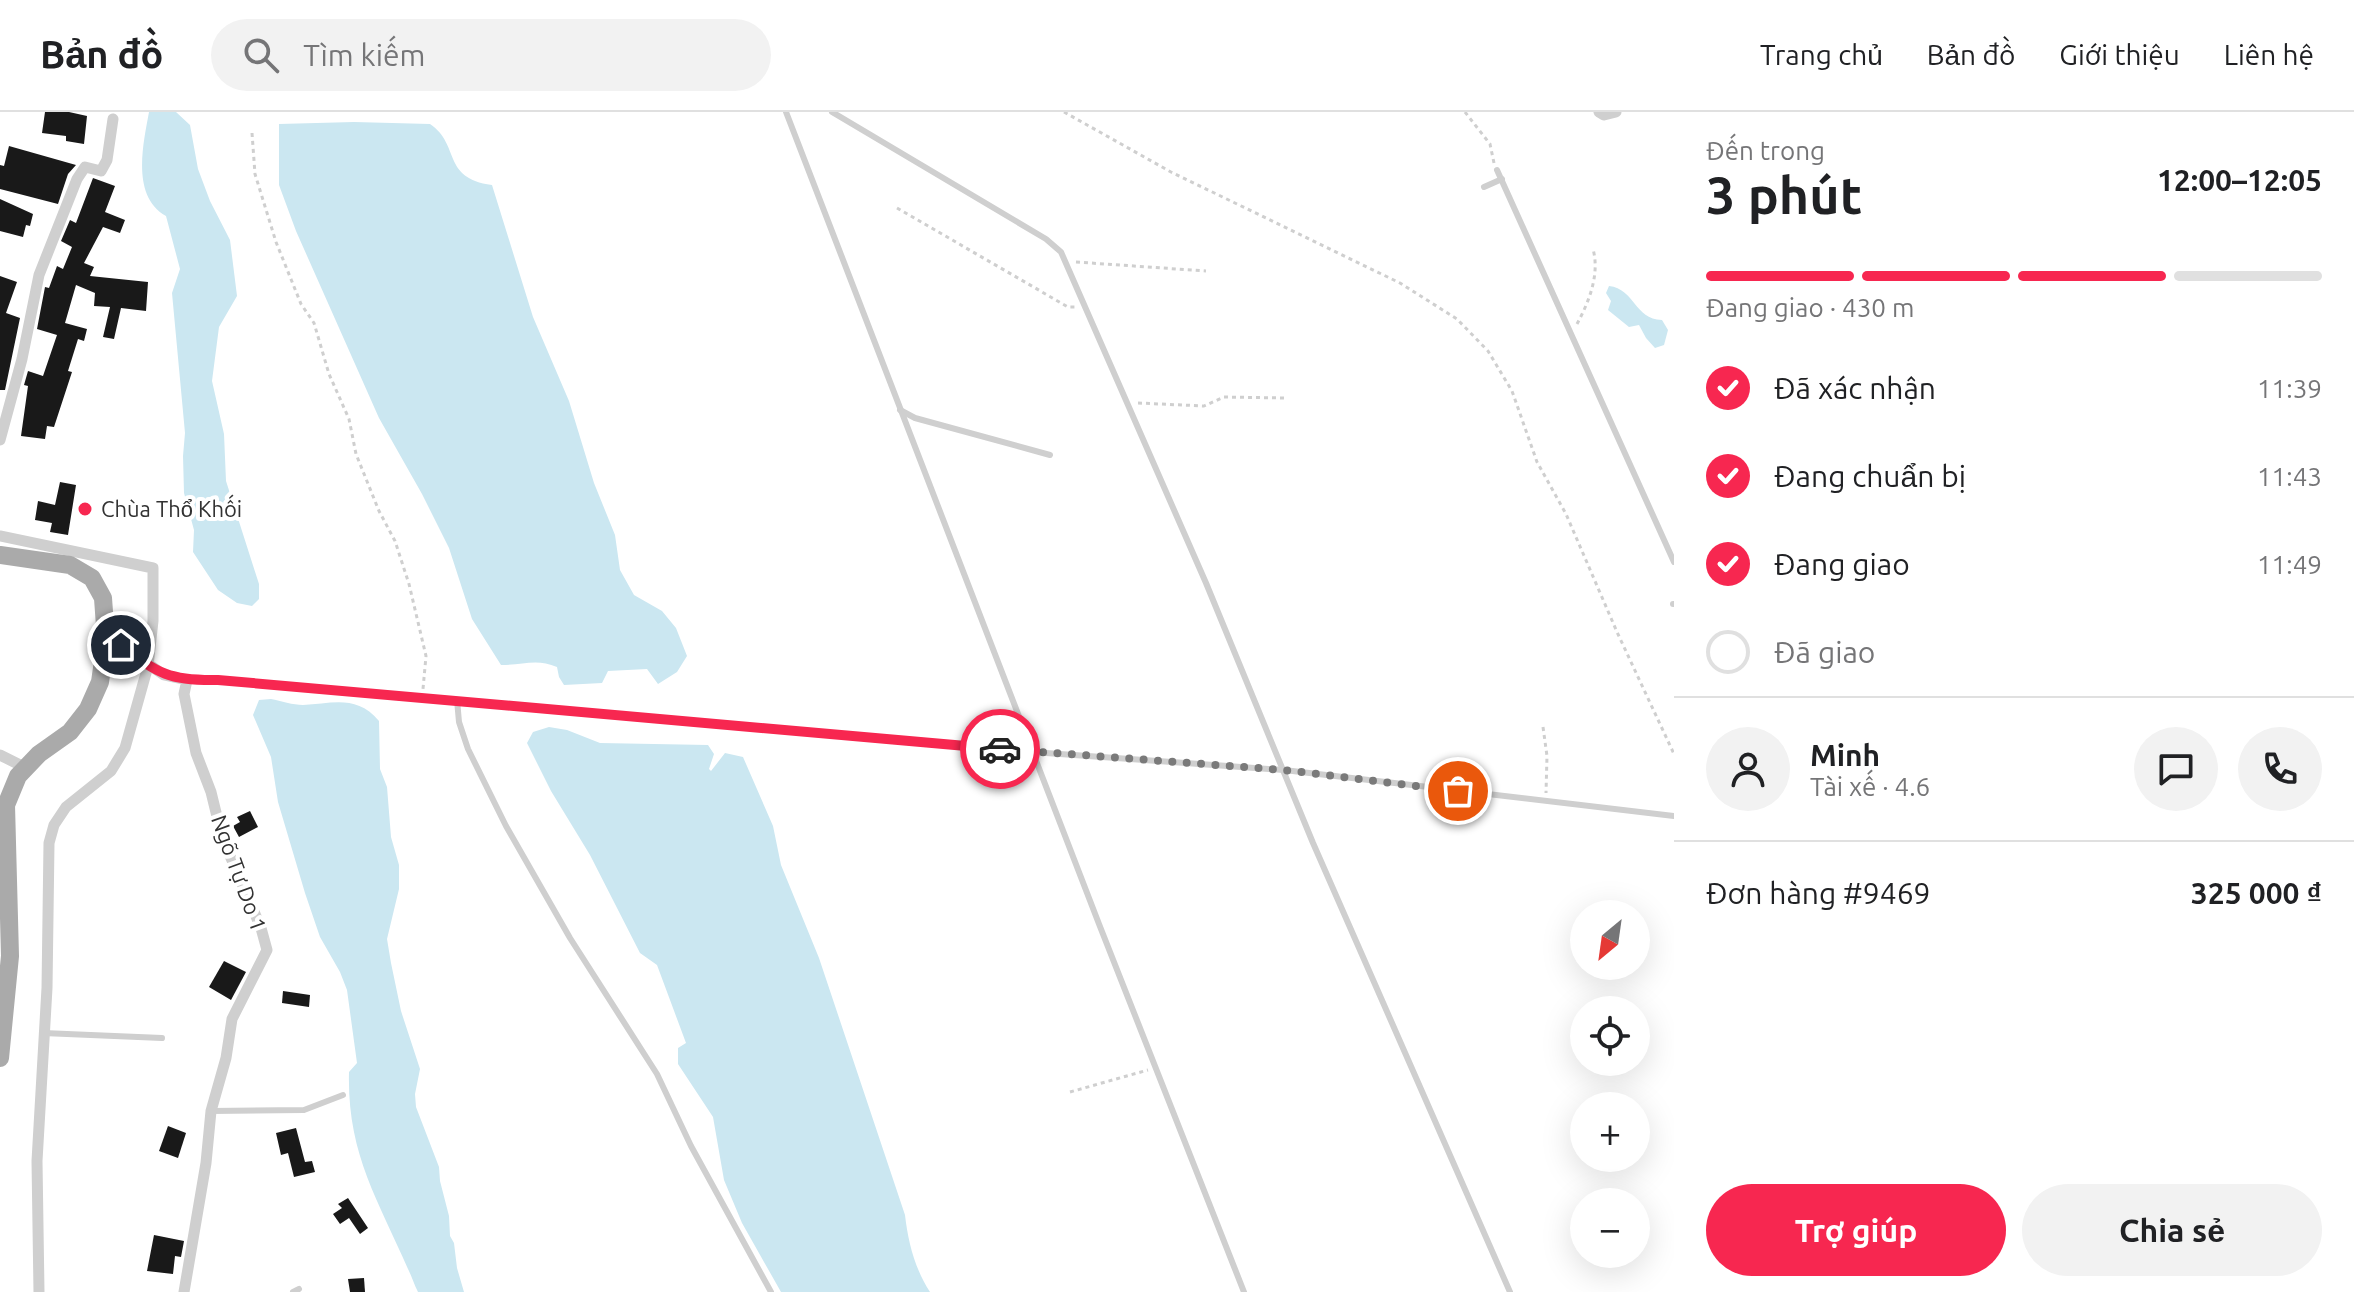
<!DOCTYPE html>
<html lang="vi">
<head>
<meta charset="utf-8">
<style>
	:root { --surface:#fff; --page:#f2f2f2; --text:#202124; --muted:#757577; --line:#e0e0e0; --accent:#f72750 }
	body { margin:0; font-family:Ubuntu,sans-serif; background:var(--page); color:var(--text); height:100vh; display:flex; flex-direction:column; font-size:30px; white-space:nowrap }
	* { box-sizing:border-box; margin:0 }
	p { font-size:26px; color:var(--muted) }
	.icon { flex:none; width:44px; height:44px; fill:none; stroke:currentColor; stroke-width:2; stroke-linecap:round; stroke-linejoin:round }
	.map { position:relative; flex:1; overflow:hidden }
	.side { display:flex; flex-direction:column; background:var(--surface); width:680px }
	.side>* { flex:none }
	.needle { width:52px; rotate:209deg }
	.fabs { position:absolute; left:1570px; top:788px; display:grid; gap:16px }
	.fabs a { display:grid; place-items:center; width:80px; height:80px; border-radius:50%; background:var(--surface); box-shadow:0 8px 32px #0002; font-size:40px }
	.pin { position:absolute; display:grid; place-items:center; width:68px; height:68px; color:#fff; margin:-34px; border:4px solid #fff; border-radius:50%; box-shadow:0 2px 8px #0007 }
	.courier { position:absolute; display:grid; place-items:center; width:80px; height:80px; margin:-40px; border:6px solid #f72750; border-radius:50%; background:#fff; color:#222; box-shadow:0 2px 10px #0007 }
	.head em { font-style:normal; font-weight:700 }
	.head div { display:flex; flex-direction:column-reverse }
	.head { display:flex; align-items:center; justify-content:space-between; height:136px; padding:0 32px }
	h1 { font-size:52px; font-weight:700; line-height:60px }
	.bar { display:grid; grid-template-columns:repeat(4,1fr); gap:12px 8px; align-content:center; height:96px; padding:0 32px }
	.bar i { height:10px; border-radius:6px; background:var(--line) }
	.bar .active { background:var(--accent) }
	.bar p { grid-column:span 4 }
	.line { display:flex; align-items:center; gap:20px; padding:0 32px; border-top:2px solid var(--line) }
	.line div { flex:1 }
	.round { display:grid; place-items:center; flex:none; width:84px; height:84px; border-radius:42px; background:var(--page) }
	ol { padding:0 32px; list-style:none }
	li { display:flex; align-items:center; gap:24px; height:88px }
	li p { margin-inline-start:auto }
	li .icon { padding:8px; border-radius:50%; background:var(--accent); color:#fff; stroke-width:4 }
	li:last-child { color:var(--muted) }
	li i { width:44px; height:44px; border:4px solid var(--line); border-radius:50% }
	.cta { display:flex; gap:16px; margin-top:auto; padding:16px 32px }
	.cta a { flex:1; height:92px; border-radius:48px; background:var(--accent); color:#fff; font-size:32px; font-weight:700; line-height:92px; text-align:center }
	.cta a+a { background:var(--page); color:var(--text) }
	header { display:flex; align-items:center; gap:48px; box-sizing:border-box; height:112px; padding:0 40px; background:var(--surface); border-bottom:2px solid var(--line) }
	header strong { font-size:38px }
	nav { display:flex; gap:44px; margin-inline-start:auto; font-size:28px }
	.search { width:560px; height:72px; background:var(--page); display:flex; align-items:center; gap:20px; box-sizing:border-box; padding:0 28px; border-radius:44px; color:var(--muted); font-size:30px }
	main { display:flex; flex:1; min-height:0 }
	.map>svg:first-child { display:block }
	.water { fill:#cbe7f1 }
	.building { fill:#191919 }
	.lines { fill:none; stroke-linecap:round; stroke-linejoin:round }
	.path { stroke:#cfcfcf; stroke-width:3; stroke-dasharray:4 4; stroke-linecap:butt }
	.service { stroke:#cfcfcf; stroke-width:6 }
	.minor { stroke:#cfcfcf; stroke-width:11 }
	.primary { stroke:#aaa; stroke-width:18 }
	.done { stroke:#7a7a7a; stroke-width:8; stroke-dasharray:0 14.4 }
	.route { stroke:#f72750; stroke-width:10 }
	.poi-dot { fill:#f72750; stroke:#fff; stroke-width:3 }
	.labels { text-anchor:middle; stroke-width:8; stroke-linejoin:round; paint-order:stroke }
	.poi-label { font-size:22px; fill:#323232; stroke:#fff; text-anchor:start }
	.street-label { font-size:22px; fill:#323232; stroke:#fff }
</style>
</head>
<body>
<header>
<strong>Bản đồ</strong>
<div class="search"><svg class="icon" aria-label="search" viewBox="0 0 24 24"><circle cx="10" cy="10" r="6"/><path d="M15 15l6 6"/></svg>Tìm kiếm</div>
<nav><a>Trang chủ</a><a>Bản đồ</a><a>Giới thiệu</a><a>Liên hệ</a></nav>
</header>
<main>
<div class="map">
<svg width="1674" height="1180" viewBox="0 0 1674 1180">
	<rect width="100%" height="100%" fill="#fff"/>
	<g class="water">
		<path d="M149,0H176L190,13L198,57L210,89L230,128L237,184L219,215L212,269L224,322L226,369L259,472V487L252,494L237,491L218,478L193,440L194,418L184,381L183,344L185,321L172,181L180,157L166,104C131,84 143,33 149,0Z"/>
		<path d="M354,10L430,12C461,33 441,66 492,73L533,205L569,289L594,371L615,423L620,458L634,483L662,499L676,516L687,544L677,560L658,572L647,557L608,559L602,571L564,573L559,565L557,555C537,546 523,553 501,553L472,507L449,436L422,382L379,306L296,119L279,73V12Z"/>
		<path d="M1609,174C1635,177 1634,207 1662,208L1668,218L1664,233L1655,236L1646,226L1639,213L1629,215L1608,198L1611,189L1606,181Z"/>
		<path d="M271,587C281,589 293,593 303,593C332,592 356,582 379,609L380,657L387,675L391,725L399,753V777L387,827L391,851L401,899L420,957L415,982L416,995L439,1055L440,1069L449,1104L450,1124L454,1131L457,1156L464,1180H418C414,1172 412,1165 408,1157C377,1086 347,1041 349,960L357,951L347,878L340,860L320,825L305,781L278,690L271,645L253,603L259,588Z"/>
		<path d="M549,615L567,618L600,631L708,633L714,642L709,657L711,659L725,641L743,645L773,714L781,753L819,846L905,1103C908,1130 915,1157 930,1180H781L742,1111L724,1068L713,1005L678,952V936L686,931L657,853L640,841L590,743L551,679L527,631L533,620Z"/>
	</g>
	<g class="building">
		<path d="M45,0H69L87,4L84,32L66,29V24L42,21Z"/>
		<path d="M9,34L76,53L68,62L58,92L0,77V53L4,54Z"/>
		<path d="M93,66L115,74L105,100L125,108L120,121L103,115L84,151L94,155L90,164L148,170L146,199L121,196L114,227L103,225L110,195L94,194L95,181L76,173L65,211L87,217L84,229L78,227L68,259L72,260L54,315L47,314L45,327L21,324L28,274L24,273L28,259L43,264L57,223L37,217L45,175L49,176L57,154L63,157L72,135L61,129L70,108L76,111Z"/>
		<path d="M0,87L33,102L30,114L26,113L23,125L0,119Z"/>
		<path d="M0,164L17,170L6,201L20,206L5,278H0Z"/>
		<path d="M60,370L76,373L68,423L50,420L52,411L35,408L38,389L55,393Z"/>
		<path d="M250,699L258,715L239,725L233,714L240,710L237,705Z"/>
		<path d="M224,849L246,860L231,888L209,875Z"/>
		<path d="M283,879L310,883L309,895L282,891Z"/>
		<path d="M168,1014L186,1021L178,1046L159,1039Z"/>
		<path d="M296,1016L305,1050L312,1049L315,1060L294,1065L288,1041L281,1043L276,1021Z"/>
		<path d="M348,1086L368,1116L360,1122L349,1106L340,1112L333,1102L342,1096L338,1092Z"/>
		<path d="M154,1123L184,1129L181,1145L175,1144L173,1162L147,1159Z"/>
		<path d="M364,1166L365,1180H350L348,1167Z"/>
	</g>
	<g class="lines">
		<g class="path">
			<path d="M1064,0L1171,60L1400,171L1457,207L1488,239L1512,279L1537,350L1566,402L1617,520L1674,642"/>
			<path d="M1465,0L1490,32L1494,51"/>
			<path d="M252,21L255,62L276,130L301,192L314,211L329,262L349,307L356,342L379,399L395,429L409,472L426,544L423,577"/>
			<path d="M897,96L1068,195H1076"/>
			<path d="M1076,150L1206,159"/>
			<path d="M1577,212C1589,190 1600,162 1593,137"/>
			<path d="M1138,291L1204,294L1224,285L1284,286"/>
			<path d="M1543,615L1547,644L1546,681"/>
			<path d="M1070,980L1148,958"/>
		</g>
		<g class="service">
			<path d="M786,0L1099,812L1244,1180"/>
			<path d="M832,0L1046,127L1061,140L1206,471L1313,731L1510,1180"/>
			<path d="M1497,58L1674,450"/>
			<path d="M1484,75L1502,67"/>
			<path d="M900,298L915,306L1050,343"/>
			<path d="M1673,492H1674"/>
			<path d="M187,568H218L1032,640L1284,658L1674,704"/>
			<path d="M457,588L459,610L468,637L506,714L570,826L657,962L691,1034L771,1180"/>
			<path d="M43,921L162,926"/>
			<path d="M211,999L304,998L343,983"/>
			<path d="M293,1180L299,1177"/>
		</g>
		<g class="minor">
			<path d="M1599,0L1604,3L1616,0"/>
			<path d="M0,328L22,247L39,163L77,67L85,55L101,59L107,48L113,7"/>
			<path d="M0,424L153,456V509L148,554L125,636L111,659L66,695L54,713L49,731L47,876L37,1049L39,1180"/>
			<path d="M106,528L121,533L164,563L187,568L184,582L196,641L211,680L222,725L261,816L267,838L232,907L226,946L211,999L206,1051L184,1180"/>
			<path d="M0,643L26,656L23,658"/>
		</g>
		<path class="primary" d="M0,443L70,453L92,466L103,486L106,528L100,570L88,597L70,620L39,642L18,664L6,693L10,844L0,946"/>
	</g>
	<g class="lines">
		<path class="done" d="M1000,637L1284,658L1458,679"/>
		<path class="route" d="M121,533C158,562 170,569 218,568L1000,637"/>
	</g>
	<circle class="poi-dot" cx="85" cy="397" r="8"/>
	<g class="labels">
		<g class="poi-label">
			<text x="101" y="405">Chùa Thổ Khối</text>
		</g>
		<g class="street-label">
			<text transform="translate(239 761) rotate(70)" y="8">Ngõ Tự Do 1</text>
		</g>
	</g>
</svg>
<div class="fabs">
<a><svg class="needle" viewBox="-14 -14 28 28"><path d="M0-13l5 13h-10z" fill="#e53935"/><path d="M0 13l5-13h-10z" fill="#757577"/></svg></a>
<a><svg class="icon" aria-label="locate" viewBox="0 0 24 24"><circle cx="12" cy="12" r="6"/><path d="M12 2v4M12 18v4M2 12h4M18 12h4"/></svg></a>
<a>+</a>
<a>−</a>
</div>
<div class="pin" style="left:1458px;top:679px;background:#ea580c"><svg class="icon" aria-label="bag" viewBox="0 0 24 24"><path d="M5 8h14l-1 12H6zM9 8a3 3 0 0 1 6 0"/></svg></div>
<div class="pin" style="left:121px;top:533px;background:#1f2937"><svg class="icon" aria-label="home" viewBox="0 0 24 24"><path d="M3 11l9-7 9 7M6 9v11h12V9"/></svg></div>
<div class="courier" style="left:1000px;top:637px"><svg class="icon" aria-label="car" viewBox="0 0 24 24"><path d="M5 17H2v-5l4-1 3-4h7l3 4 3 1v5h-3M9 17h6M6 11h13"/><circle cx="7" cy="17" r="2"/><circle cx="17" cy="17" r="2"/></svg></div>
</div>
<section class="side">
<div class="head"><div><h1>3 phút</h1><p>Đến trong</p></div><em>12:00–12:05</em></div>
<div class="bar"><i class="active"></i><i class="active"></i><i class="active"></i><i></i><p>Đang giao · 430 m</p></div>
<ol>
<li><svg class="icon" aria-label="check" viewBox="0 0 24 24"><path d="M5 12l5 5 9-10"/></svg>Đã xác nhận<p>11:39</p></li>
<li><svg class="icon" aria-label="check" viewBox="0 0 24 24"><path d="M5 12l5 5 9-10"/></svg>Đang chuẩn bị<p>11:43</p></li>
<li><svg class="icon" aria-label="check" viewBox="0 0 24 24"><path d="M5 12l5 5 9-10"/></svg>Đang giao<p>11:49</p></li>
<li><i></i>Đã giao</li>
</ol>
<div class="line" style="height:144px"><a class="round"><svg class="icon" aria-label="person" viewBox="0 0 24 24"><circle cx="12" cy="8" r="4"/><path d="M4 21q1-7 8-7t8 7"/></svg></a><div><b>Minh</b><p>Tài xế · 4.6</p></div><a class="round"><svg class="icon" aria-label="chat" viewBox="0 0 24 24"><path d="M4 5h16v11H9l-5 4z"/></svg></a><a class="round"><svg class="icon" aria-label="phone" viewBox="0 0 24 24"><path d="M5 4h4l2 5-3 2q2 4 5 5l2-3 5 2v4C11 20 4 13 5 4z"/></svg></a></div>
<div class="line" style="height:104px"><div>Đơn hàng #9469</div><b>325 000 ₫</b></div>
<div class="cta"><a>Trợ giúp</a><a>Chia sẻ</a></div>
</section>
</main>
</body>
</html>
